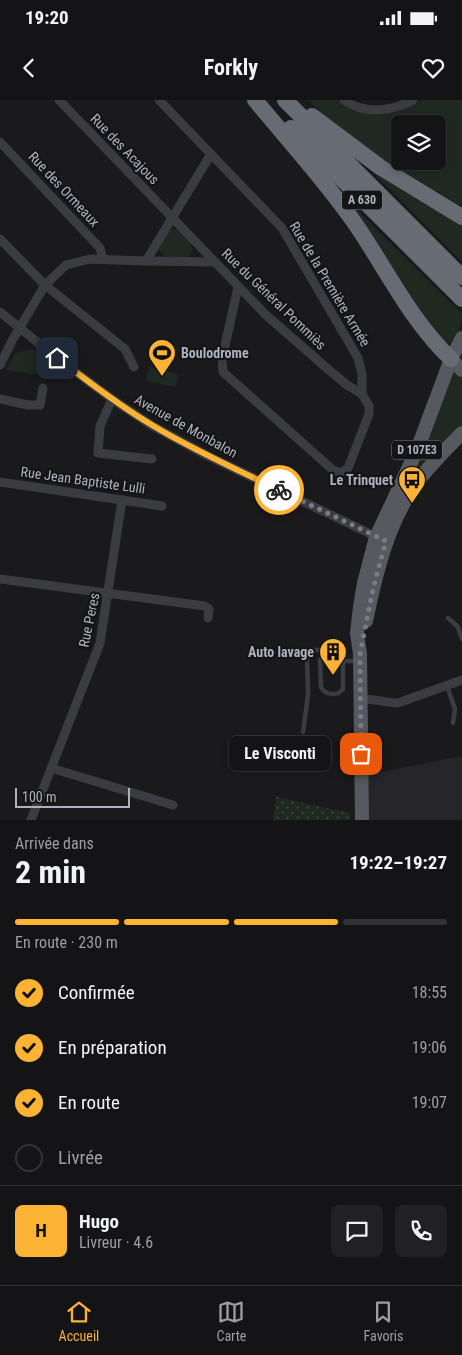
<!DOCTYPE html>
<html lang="fr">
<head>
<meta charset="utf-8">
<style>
	:root { --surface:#141416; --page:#212123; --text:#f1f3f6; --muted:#9d9ea1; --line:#333335; --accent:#fcb233 }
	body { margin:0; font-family:"Roboto Condensed",sans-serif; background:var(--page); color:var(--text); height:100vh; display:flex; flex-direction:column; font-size:19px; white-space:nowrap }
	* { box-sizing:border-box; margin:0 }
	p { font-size:16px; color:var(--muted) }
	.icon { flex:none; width:28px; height:28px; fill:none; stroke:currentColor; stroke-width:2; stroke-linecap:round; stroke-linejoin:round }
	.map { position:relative; height:720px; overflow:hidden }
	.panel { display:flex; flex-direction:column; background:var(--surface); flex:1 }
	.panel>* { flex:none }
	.controls { position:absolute; left:391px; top:15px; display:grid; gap:10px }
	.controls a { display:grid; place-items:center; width:55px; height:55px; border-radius:8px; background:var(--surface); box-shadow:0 2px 8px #0003,0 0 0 1px var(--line); font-size:25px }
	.scale { position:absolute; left:15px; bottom:12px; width:115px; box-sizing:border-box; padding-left:5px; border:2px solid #acb2bd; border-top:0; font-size:14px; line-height:18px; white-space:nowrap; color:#acb2bd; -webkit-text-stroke:4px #151518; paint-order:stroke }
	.pin { position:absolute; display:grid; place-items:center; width:42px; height:42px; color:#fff; margin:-21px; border-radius:10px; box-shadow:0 2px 8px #0006 }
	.courier { position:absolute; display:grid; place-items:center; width:50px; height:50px; margin:-25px; border:4px solid #fcb233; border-radius:50%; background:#fff; color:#222; box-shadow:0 1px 6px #0007 }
	.bubble { position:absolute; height:35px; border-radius:8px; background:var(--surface); box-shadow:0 2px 8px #0003,0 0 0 1px var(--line); font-size:16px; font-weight:700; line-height:35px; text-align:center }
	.head em { font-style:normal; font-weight:700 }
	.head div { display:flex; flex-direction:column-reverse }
	.head { display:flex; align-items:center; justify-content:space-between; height:85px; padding:0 15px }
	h1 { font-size:32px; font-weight:700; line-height:38px }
	.bar { display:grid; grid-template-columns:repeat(4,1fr); gap:8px 5px; align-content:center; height:60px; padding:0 15px }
	.bar i { height:6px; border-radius:4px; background:var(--line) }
	.bar .on { background:var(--accent) }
	.bar p { grid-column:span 4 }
	.line { display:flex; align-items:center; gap:12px; padding:0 15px; border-top:1px solid var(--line) }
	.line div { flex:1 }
	.round { display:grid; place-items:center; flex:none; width:52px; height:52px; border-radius:8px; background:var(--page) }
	ol { padding:0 15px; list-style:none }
	li { display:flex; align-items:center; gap:15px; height:55px }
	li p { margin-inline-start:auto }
	li .icon { padding:5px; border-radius:50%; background:var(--accent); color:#111; stroke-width:4 }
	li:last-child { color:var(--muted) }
	li i { width:28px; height:28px; border:2px solid var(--line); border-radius:50% }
	.status { display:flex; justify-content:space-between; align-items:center; height:35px; padding:0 25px; background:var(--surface); direction:ltr }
	.status svg { height:14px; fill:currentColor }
	header { display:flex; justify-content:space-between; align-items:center; height:65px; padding:0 15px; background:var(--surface); font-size:22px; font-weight:700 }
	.tabs { display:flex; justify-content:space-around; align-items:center; height:70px; border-top:1px solid var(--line); background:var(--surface); font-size:14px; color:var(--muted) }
	.tabs a { display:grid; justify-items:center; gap:2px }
	.tabs .on { color:var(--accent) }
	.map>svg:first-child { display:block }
	.built { fill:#26262a }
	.green { fill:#202921; fill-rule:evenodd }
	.garden { fill:url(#garden-dots) }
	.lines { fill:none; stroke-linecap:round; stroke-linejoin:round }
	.service { stroke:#3b3c42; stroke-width:4.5 }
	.minor { stroke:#3b3c42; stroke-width:9 }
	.primary { stroke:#575961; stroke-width:14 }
	.motorway { stroke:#676b73; stroke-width:16 }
	.done { stroke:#797d85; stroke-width:5; stroke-dasharray:0 9 }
	.route { stroke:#fcb233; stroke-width:6 }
	.labels { text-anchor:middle; stroke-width:4.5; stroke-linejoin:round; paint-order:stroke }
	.shield { fill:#151518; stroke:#7f838c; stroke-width:1 }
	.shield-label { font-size:12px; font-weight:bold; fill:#acb2bd }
	.street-label { font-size:14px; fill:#acb2bd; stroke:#151518 }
	.poi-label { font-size:14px; font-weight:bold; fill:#acb2bd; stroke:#151518; text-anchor:end }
</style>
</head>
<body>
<div class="status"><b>19:20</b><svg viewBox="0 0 49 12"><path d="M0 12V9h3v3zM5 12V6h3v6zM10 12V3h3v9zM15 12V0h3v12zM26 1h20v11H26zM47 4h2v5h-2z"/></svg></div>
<header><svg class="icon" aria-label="back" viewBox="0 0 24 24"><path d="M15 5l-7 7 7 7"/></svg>Forkly<svg class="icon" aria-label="heart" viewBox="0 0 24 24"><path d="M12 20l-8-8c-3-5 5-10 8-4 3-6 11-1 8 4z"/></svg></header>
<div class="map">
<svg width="462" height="720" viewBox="0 0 462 720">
	<defs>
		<pattern id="garden-dots" width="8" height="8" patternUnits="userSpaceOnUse" patternTransform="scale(1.25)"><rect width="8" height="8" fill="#202921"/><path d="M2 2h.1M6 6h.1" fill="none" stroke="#3e463f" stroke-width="1.8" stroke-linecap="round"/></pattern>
	</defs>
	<rect width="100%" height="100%" fill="#1a1a1d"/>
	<path class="built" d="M462,656V720H367V675Z"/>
	<g class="green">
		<path d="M308,0H337L346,6L360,11L381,14L396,12L423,0H462V108L396,69L324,15ZM400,24H438V61H400Z"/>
		<path d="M357,56L462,121V162Z"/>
		<path d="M327,80L462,214C462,225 458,238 448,244L443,243Z"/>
		<path d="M173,129L179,130L191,143L192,153L188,157C177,160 163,160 158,148L167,131Z"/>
		<path d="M34,249L75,280L6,270L15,253Z"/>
		<path d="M149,267L178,274L176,287L146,281Z"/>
		<path d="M452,267L462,276V325L405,385Z"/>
	</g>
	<path class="garden" d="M276,697L350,713V720H273Z"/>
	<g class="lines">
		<g class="service">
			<path d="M448,518L458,527L462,539"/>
			<path d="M343,561V589C337,597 325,595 321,587L320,560L323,556L335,554L341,556L343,561H358"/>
			<path d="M447,586L455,609L453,623"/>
			<path d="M303,632L308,595L307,555L310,550H327L329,554"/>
		</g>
		<g class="minor">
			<path d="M59,0L266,215L329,270L347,285L362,294L369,306V314L348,368L341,373L333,370L223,272L222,259L238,187"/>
			<path d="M159,0L282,128L358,258L362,274V294"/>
			<path d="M344,0C364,15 393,11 413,0"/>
			<path d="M0,42L100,148L103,159"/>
			<path d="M0,139L45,185L125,249L134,267"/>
			<path d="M146,161L215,162"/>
			<path d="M0,212L57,258L112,299L151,325L208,356L379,438"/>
			<path d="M0,265L13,239L45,185L66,165L90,159L146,161L211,54"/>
			<path d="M0,299L28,305H40L43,288"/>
			<path d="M112,299L100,326L98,353L152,359"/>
			<path d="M0,382L162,406"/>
			<path d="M0,479L205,506L209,509L208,518"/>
			<path d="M360,599C373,598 385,603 398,603L462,580"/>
			<path d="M51,668L173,705"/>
			<path d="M31,720L100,543L122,400"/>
		</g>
		<g class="primary">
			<path d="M451,259L462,270"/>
			<path d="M366,521C376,473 388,421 418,381C431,364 447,348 462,333"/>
			<path d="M362,720L360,554L357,533L360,507L364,483L376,437L417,350L451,259L462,238"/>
		</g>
		<g class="motorway">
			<path d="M255,0C288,40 324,79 354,122C386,168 410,220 451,259"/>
			<path d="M285,0L462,177"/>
			<path d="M312,16L380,67L462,117"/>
			<path d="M291,28L462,199"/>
		</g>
	</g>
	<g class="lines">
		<path class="done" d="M279,390L386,441L373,489L360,554L361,654"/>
		<path class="route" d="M57,258C88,281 119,306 152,325C193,350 236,369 279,390"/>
	</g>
	<defs>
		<symbol id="stadium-pin" viewBox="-11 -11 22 30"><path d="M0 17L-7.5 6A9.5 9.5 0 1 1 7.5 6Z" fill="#fcb233" stroke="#151518"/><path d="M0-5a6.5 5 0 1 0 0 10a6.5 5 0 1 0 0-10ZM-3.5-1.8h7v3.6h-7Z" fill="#111"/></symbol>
		<symbol id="bus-pin" viewBox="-11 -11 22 30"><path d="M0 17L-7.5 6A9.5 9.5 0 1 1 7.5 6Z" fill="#fcb233" stroke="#151518"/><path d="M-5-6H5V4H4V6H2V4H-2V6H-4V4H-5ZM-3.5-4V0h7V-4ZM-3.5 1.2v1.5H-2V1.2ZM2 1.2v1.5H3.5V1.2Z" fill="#111"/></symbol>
		<symbol id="building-pin" viewBox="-11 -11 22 30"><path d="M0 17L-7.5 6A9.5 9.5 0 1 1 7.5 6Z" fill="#fcb233" stroke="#151518"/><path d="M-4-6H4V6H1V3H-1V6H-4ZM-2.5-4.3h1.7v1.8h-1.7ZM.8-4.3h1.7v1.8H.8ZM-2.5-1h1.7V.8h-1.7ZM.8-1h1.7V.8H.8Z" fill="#111"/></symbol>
	</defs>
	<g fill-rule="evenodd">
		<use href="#stadium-pin" x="146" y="237" width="32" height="43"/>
		<use href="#bus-pin" x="396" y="364" width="32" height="43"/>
		<use href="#building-pin" x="317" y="536" width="32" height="43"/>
	</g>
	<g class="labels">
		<g class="shield">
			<rect x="342" y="90.5" width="40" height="19" rx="4"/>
			<rect x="392" y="340.5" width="50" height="19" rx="4"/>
		</g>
		<g class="shield-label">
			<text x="362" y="104">A 630</text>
			<text x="417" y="354">D 107E3</text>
		</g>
		<g class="street-label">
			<text transform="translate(125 49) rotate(46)" y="5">Rue des Acajous</text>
			<text transform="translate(64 89) rotate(47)" y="5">Rue des Ormeaux</text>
			<text transform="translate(330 184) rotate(59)" y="5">Rue de la Première Armée</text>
			<text transform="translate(274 199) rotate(44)" y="5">Rue du Général Pommiès</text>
			<text transform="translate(186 326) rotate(29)" y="5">Avenue de Monbalon</text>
			<text transform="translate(83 380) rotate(8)" y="5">Rue Jean Baptiste Lulli</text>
			<text transform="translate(89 520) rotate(-78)" y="5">Rue Peres</text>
		</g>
		<g class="poi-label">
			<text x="181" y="258" text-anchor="start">Boulodrome</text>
			<text x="393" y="385">Le Trinquet</text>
			<text x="314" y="557">Auto lavage</text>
		</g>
	</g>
</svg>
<div class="controls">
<a><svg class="icon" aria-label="layers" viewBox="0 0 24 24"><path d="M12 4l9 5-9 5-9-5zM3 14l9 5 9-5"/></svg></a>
</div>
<div class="scale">100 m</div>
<div class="pin" style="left:361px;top:654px;background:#ea580c"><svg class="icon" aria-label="bag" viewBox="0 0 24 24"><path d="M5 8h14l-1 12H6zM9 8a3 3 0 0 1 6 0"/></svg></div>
<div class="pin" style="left:57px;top:258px;background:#1f2937"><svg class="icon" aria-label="home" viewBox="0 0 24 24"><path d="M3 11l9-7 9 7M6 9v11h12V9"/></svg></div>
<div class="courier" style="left:279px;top:390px"><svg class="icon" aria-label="bike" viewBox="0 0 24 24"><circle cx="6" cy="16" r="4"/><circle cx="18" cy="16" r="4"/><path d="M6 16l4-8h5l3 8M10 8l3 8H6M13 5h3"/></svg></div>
<div class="bubble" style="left:229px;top:636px;width:102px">Le Visconti</div>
</div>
<section class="panel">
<div class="head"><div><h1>2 min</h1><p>Arrivée dans</p></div><em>19:22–19:27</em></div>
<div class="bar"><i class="on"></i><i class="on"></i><i class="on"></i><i></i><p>En route · 230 m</p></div>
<ol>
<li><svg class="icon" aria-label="check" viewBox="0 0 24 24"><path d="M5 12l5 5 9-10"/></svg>Confirmée<p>18:55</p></li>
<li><svg class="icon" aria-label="check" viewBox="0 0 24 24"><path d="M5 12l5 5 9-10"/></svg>En préparation<p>19:06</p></li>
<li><svg class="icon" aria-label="check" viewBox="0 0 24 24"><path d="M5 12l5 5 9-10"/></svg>En route<p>19:07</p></li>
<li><i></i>Livrée</li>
</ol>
<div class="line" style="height:90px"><b class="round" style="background:var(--accent);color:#111">H</b><div><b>Hugo</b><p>Livreur · 4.6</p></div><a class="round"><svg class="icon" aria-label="chat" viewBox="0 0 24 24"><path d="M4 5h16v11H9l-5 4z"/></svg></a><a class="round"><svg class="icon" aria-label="phone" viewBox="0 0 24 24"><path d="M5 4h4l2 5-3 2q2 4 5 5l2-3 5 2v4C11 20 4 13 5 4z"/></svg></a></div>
</section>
<nav class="tabs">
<a class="on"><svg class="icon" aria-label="home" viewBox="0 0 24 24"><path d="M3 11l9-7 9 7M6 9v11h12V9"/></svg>Accueil</a>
<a><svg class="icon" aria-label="map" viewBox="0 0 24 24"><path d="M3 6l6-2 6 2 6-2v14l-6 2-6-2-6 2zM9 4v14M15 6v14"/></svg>Carte</a>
<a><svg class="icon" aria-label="saved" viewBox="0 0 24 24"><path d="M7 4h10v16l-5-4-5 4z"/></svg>Favoris</a>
</nav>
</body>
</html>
